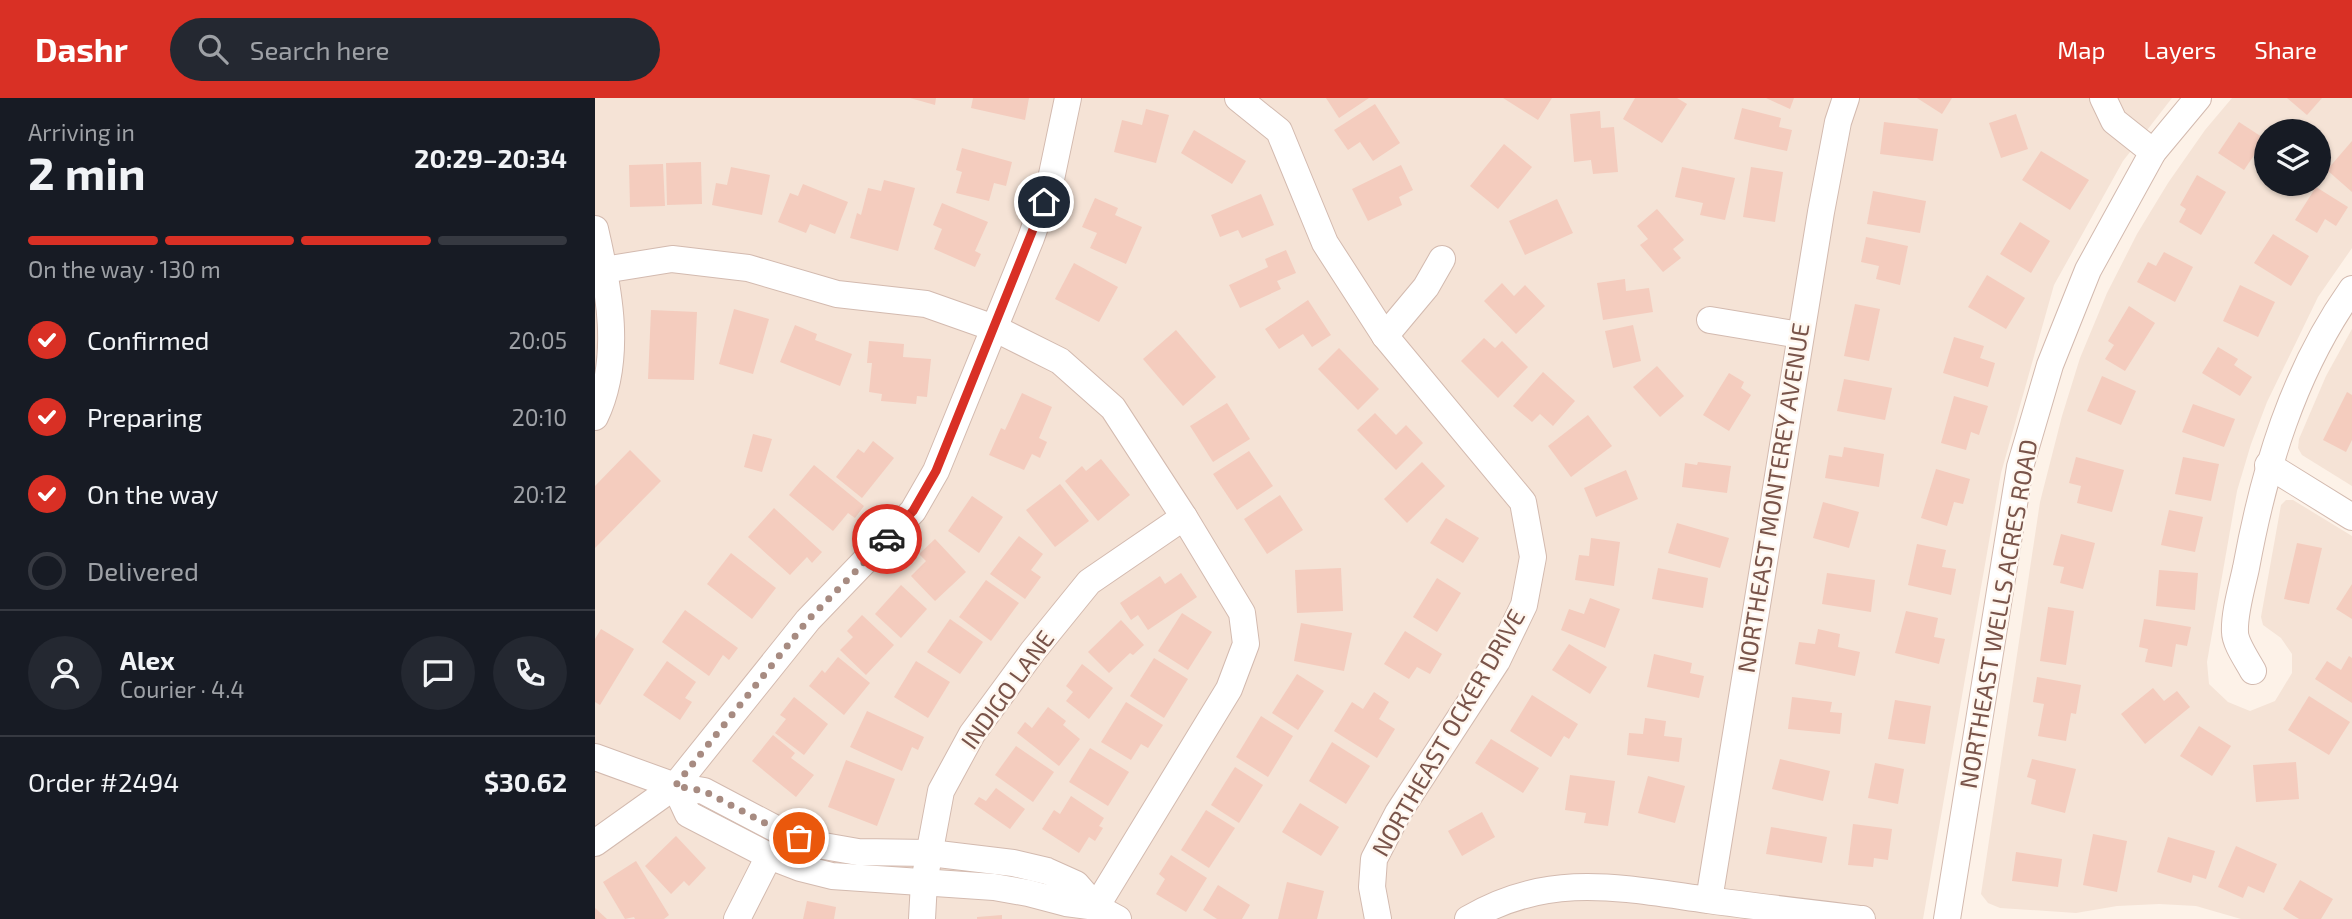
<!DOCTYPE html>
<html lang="en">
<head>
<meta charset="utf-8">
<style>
	:root { --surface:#171b24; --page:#242831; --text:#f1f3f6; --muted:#9ea1a6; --line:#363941; --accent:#d93025 }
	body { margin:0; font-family:"Exo 2",sans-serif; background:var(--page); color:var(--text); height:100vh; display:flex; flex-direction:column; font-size:26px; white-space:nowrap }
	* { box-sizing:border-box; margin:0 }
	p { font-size:23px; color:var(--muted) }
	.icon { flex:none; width:38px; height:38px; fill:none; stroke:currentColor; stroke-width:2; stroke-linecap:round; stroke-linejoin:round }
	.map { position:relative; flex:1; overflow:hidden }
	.side { display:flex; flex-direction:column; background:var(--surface); width:595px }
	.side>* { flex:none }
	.fabs { position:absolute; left:1659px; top:21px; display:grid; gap:14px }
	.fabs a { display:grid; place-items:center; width:77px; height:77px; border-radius:50%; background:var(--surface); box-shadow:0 2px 5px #0004; font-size:35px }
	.pin { position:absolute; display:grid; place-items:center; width:60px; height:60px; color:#fff; margin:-30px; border:4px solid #fff; border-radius:50%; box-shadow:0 2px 7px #0007 }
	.courier { position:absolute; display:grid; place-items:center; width:70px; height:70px; margin:-35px; border:5px solid #d93025; border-radius:50%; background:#fff; color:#222; box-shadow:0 2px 9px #0007 }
	.headline em { font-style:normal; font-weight:700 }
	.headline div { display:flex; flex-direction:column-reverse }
	.headline { display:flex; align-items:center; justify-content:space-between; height:119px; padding:0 28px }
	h1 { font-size:46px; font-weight:700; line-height:52px }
	.bar { display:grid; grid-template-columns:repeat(4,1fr); gap:10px 7px; align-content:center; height:84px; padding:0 28px }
	.bar i { height:9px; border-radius:5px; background:var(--line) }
	.bar .current { background:var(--accent) }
	.bar p { grid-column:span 4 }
	.line { display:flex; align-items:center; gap:18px; padding:0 28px; border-top:2px solid var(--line) }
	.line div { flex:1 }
	.round { display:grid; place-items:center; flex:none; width:74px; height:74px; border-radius:37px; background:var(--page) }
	ol { padding:0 28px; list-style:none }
	li { display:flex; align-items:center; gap:21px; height:77px }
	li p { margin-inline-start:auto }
	li .icon { padding:7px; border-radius:50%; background:var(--accent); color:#fff; stroke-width:4 }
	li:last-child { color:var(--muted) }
	li i { width:38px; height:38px; border:4px solid var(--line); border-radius:50% }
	header { display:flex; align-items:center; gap:42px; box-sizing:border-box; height:98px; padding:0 35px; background:var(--accent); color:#fff }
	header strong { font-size:33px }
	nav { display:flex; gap:38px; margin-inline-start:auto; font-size:24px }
	.search { width:490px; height:63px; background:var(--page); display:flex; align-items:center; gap:18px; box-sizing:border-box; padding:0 24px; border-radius:38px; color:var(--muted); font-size:26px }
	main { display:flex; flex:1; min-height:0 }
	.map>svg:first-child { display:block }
	.residential { fill:#f5e3d6; fill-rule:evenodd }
	.building { fill:#f4ccbe }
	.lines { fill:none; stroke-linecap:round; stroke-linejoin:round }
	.minor-casing { stroke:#d3baaf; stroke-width:28 }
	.minor { stroke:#fff; stroke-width:26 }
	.done { stroke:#a78b81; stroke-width:7; stroke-dasharray:0 12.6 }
	.route { stroke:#d93025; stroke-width:9 }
	.labels { text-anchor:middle; stroke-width:5; stroke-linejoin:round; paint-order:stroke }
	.street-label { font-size:24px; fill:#79544a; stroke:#fff7ef }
</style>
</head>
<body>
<header>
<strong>Dashr</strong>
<div class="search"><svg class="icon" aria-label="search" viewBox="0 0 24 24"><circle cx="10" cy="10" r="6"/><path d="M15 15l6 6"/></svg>Search here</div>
<nav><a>Map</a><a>Layers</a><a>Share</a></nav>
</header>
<main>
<section class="side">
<div class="headline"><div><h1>2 min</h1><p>Arriving in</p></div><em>20:29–20:34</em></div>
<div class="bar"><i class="current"></i><i class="current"></i><i class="current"></i><i></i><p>On the way · 130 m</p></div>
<ol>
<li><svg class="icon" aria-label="check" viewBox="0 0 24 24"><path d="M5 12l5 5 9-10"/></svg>Confirmed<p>20:05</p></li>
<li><svg class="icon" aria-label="check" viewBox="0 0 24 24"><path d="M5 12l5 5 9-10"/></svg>Preparing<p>20:10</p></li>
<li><svg class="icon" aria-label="check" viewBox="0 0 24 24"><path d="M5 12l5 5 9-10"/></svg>On the way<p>20:12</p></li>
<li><i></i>Delivered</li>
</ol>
<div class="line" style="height:126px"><a class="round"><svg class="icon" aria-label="person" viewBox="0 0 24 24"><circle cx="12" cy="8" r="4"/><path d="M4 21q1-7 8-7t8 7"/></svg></a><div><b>Alex</b><p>Courier · 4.4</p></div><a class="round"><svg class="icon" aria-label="chat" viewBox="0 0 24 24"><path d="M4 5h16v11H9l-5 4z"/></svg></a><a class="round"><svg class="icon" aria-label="phone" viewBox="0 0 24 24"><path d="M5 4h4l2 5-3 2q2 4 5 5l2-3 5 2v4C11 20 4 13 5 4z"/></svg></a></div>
<div class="line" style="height:91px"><div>Order #2494</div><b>$30.62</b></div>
</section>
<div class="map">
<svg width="1757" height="821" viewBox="0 0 1757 821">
	<rect width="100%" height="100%" fill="#fdf2e8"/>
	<g class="residential">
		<path d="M0,0H1577L1528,63L1459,187L1406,375L1328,821H0Z"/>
		<path d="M1637,0H1757V150L1723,199L1672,304L1656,346L1642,393L1612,564L1614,586L1633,604L1655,613L1680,603L1697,575V556L1686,540L1668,527L1666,519L1686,407L1691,402H1698L1757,438V821H1646L1601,808L1564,806L1522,808L1481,815L1405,810L1393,805L1386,796L1445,404L1467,318L1485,260L1512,195L1542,136L1573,85L1610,32ZM1671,33H1724V86H1671Z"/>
		<path d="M1757,231V388L1707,357L1703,350L1704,341L1731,278Z"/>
	</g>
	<g class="building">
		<path d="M315,0H341L340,7Z"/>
		<path d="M378,0H434L430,22L376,10Z"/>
		<path d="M731,0H774L744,20Z"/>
		<path d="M908,0H957L943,22Z"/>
		<path d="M1040,0H1082L1092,6L1067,45L1028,21Z"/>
		<path d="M1171,0H1199L1195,11Z"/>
		<path d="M1322,0H1357L1347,16Z"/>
		<path d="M1692,0H1727L1712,17Z"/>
		<path d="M780,6L805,45L778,63L765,44L753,52L739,32Z"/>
		<path d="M1147,10L1186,20L1184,29L1197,32L1192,53L1139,41Z"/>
		<path d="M551,11L574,17L561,65L519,54L527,22L547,27Z"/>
		<path d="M1005,13L1006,30L1019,29L1023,74L998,76L996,62L979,64L975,16Z"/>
		<path d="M1421,16L1433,51L1406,60L1394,25Z"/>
		<path d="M1289,24L1343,31L1338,63L1285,56Z"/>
		<path d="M1644,24L1670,41L1649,72L1623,55Z"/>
		<path d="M599,32L651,63L637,86L586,55Z"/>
		<path d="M1757,43V94L1732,72Z"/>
		<path d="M909,46L937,69L903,111L875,88Z"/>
		<path d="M367,50L417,64L411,88L399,85L394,103L361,95L367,74L361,72Z"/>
		<path d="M1446,53L1494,82L1475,112L1427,82Z"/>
		<path d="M106,64L107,106L72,107L71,65Z"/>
		<path d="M68,66L70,108L35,109L34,67Z"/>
		<path d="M806,67L818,92L804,99L807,107L773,123L757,91Z"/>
		<path d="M136,69L175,77L167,117L117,107L121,85L132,87Z"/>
		<path d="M1087,69L1140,80L1130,122L1105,117L1108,105L1080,99Z"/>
		<path d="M1156,69L1188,74L1180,124L1148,119Z"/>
		<path d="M1602,77L1631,94L1606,137L1584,124L1591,111L1585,107Z"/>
		<path d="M289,82L320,90L303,153L255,140L262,115L266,117L273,90L286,93Z"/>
		<path d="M208,86L253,104L240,136L215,126L211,135L183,124L195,95L203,98Z"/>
		<path d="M1721,89L1753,109L1741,128L1730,121L1722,135L1700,122Z"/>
		<path d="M1278,93L1331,103L1325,135L1272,126Z"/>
		<path d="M666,96L679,127L647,140L643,132L625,139L616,117Z"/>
		<path d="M500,100L523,110L520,117L547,129L531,166L495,150L502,135L487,129Z"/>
		<path d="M962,101L978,135L930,157L914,123Z"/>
		<path d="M347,105L393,124L380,153L386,156L380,169L339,151L347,131L338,127Z"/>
		<path d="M1062,111L1089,142L1078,151L1086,160L1068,174L1045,147L1053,141L1042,128Z"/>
		<path d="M1425,124L1455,143L1436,175L1405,156Z"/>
		<path d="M1678,136L1714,158L1696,188L1659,165Z"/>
		<path d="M1271,139L1313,148L1305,187L1281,181L1284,168L1266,164Z"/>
		<path d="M691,152L701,175L682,183L686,191L645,210L634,187L673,169L670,161Z"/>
		<path d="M1569,154L1598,169L1580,204L1542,184L1553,164L1561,168Z"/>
		<path d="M479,165L523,189L504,224L460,201Z"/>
		<path d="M1392,177L1430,200L1411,231L1373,209Z"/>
		<path d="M1030,181L1031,193L1054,190L1058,214L1008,222L1002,185Z"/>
		<path d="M907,185L919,198L930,187L950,208L921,236L889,203Z"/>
		<path d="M1645,187L1680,204L1663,239L1628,223Z"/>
		<path d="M713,202L736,237L717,249L708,236L684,251L670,231Z"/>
		<path d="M1260,206L1285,211L1274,263L1249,258Z"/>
		<path d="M1534,208L1560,225L1530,273L1510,261L1519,247L1513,243Z"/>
		<path d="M139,211L174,221L158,276L124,266Z"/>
		<path d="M56,212L102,214L99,282L53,281Z"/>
		<path d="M200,227L222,236L220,242L257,256L245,288L185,264Z"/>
		<path d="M1038,227L1046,263L1018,270L1010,233Z"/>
		<path d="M581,232L621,279L588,308L548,261Z"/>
		<path d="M1359,239L1389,248L1385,260L1400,265L1393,289L1348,275Z"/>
		<path d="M889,240L900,250L907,243L933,269L903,300L866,263Z"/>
		<path d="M274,243L309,246L308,259L336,261L332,299L322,298L321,306L286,303L287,296L274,294L277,265H272Z"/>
		<path d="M1623,249L1643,261L1639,267L1657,279L1645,298L1607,275Z"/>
		<path d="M744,250L784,291L763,312L723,271Z"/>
		<path d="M1062,268L1089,298L1065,319L1038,289Z"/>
		<path d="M948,274L980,303L958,328L945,316L937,324L918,308Z"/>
		<path d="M1134,275L1149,284L1146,290L1156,297L1134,333L1108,317Z"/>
		<path d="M1507,278L1541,293L1526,327L1492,313Z"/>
		<path d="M1249,281L1297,290L1290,322L1242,313Z"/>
		<path d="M1752,294L1757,297V342L1751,354L1728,342Z"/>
		<path d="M427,295L457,309L444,340L452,344L445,360L437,356L429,372L394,357L406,330L410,332Z"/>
		<path d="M1359,298L1393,308L1384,337L1376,334L1371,352L1346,345Z"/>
		<path d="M632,305L655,341L618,364L595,328Z"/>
		<path d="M1598,306L1640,321L1629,349L1587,334Z"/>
		<path d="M780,315L801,337L811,327L828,345L801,372L762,332Z"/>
		<path d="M993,317L1017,348L976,379L953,348Z"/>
		<path d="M158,336L177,341L167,374L149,369Z"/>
		<path d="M278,343L299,360L267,400L241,379L263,351L269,355Z"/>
		<path d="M1249,349L1289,356L1284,389L1230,380L1234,357L1247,359Z"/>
		<path d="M35,352L66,383L0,450V388Z"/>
		<path d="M654,353L678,388L642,412L618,376Z"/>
		<path d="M1481,359L1529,372L1517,414L1482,405L1486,388L1474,385Z"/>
		<path d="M1588,359L1624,366L1616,403L1580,396Z"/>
		<path d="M506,361L535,397L503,423L470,383L487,368L491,373Z"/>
		<path d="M827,364L850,388L812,425L789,401Z"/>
		<path d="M1103,364L1136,368L1132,395L1087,389L1090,365L1102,367Z"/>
		<path d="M219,367L269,408L260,420L253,415L238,433L194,397Z"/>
		<path d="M1341,371L1375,381L1368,406L1359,404L1352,428L1326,420Z"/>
		<path d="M1031,372L1043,401L1001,419L989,390Z"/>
		<path d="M465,386L494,423L460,449L431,412Z"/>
		<path d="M685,397L708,432L672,456L649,421Z"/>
		<path d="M377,398L408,419L384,455L353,433Z"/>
		<path d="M1228,404L1264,414L1254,450L1218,440Z"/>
		<path d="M179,410L227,454L217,465L212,459L195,477L153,439Z"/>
		<path d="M1574,412L1608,419L1600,454L1566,447Z"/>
		<path d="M851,420L884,440L868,465L835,445Z"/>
		<path d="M1082,425L1134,440L1125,470L1073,455Z"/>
		<path d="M1466,436L1500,445L1488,491L1465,485L1469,469L1458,467Z"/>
		<path d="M424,438L448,456L436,472L446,479L430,501L395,476Z"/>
		<path d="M996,440L1025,444L1019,488L980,482L984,457L994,458Z"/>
		<path d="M340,441L371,474L340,503L316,478L331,463L324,456Z"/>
		<path d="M1702,445L1727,450L1714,506L1689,501Z"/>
		<path d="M1322,446L1351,452L1347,469L1361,471L1356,497L1313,487Z"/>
		<path d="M136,455L181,490L157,521L112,486Z"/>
		<path d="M746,470L748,513L702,515L700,472Z"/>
		<path d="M1063,470L1113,480L1108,510L1057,501Z"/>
		<path d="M1564,472L1603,475L1600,512L1561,508Z"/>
		<path d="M586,475L602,499L553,532L543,517L536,522L525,505L565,478L570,486Z"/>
		<path d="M1232,475L1280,482L1276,514L1227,506Z"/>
		<path d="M842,480L866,495L842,534L818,519Z"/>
		<path d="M391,482L424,505L396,543L364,519Z"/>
		<path d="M1757,486V521L1741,511Z"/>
		<path d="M306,487L332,511L306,540L280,516Z"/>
		<path d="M995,500L1025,511L1010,550L966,532L974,511L989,516Z"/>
		<path d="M1453,509L1479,513L1471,567L1445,563Z"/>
		<path d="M90,512L143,550L134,562L128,557L114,578L67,544Z"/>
		<path d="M1311,513L1343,520L1339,539L1350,541L1344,566L1300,555Z"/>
		<path d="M587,515L617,534L593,572L563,553Z"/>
		<path d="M267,517L299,547L271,577L245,552L258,539L252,533Z"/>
		<path d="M355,521L388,544L365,576L332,554Z"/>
		<path d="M1549,521L1596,529L1592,548L1581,546L1577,569L1550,564L1553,551L1544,549Z"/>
		<path d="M526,522L549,547L538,557L535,555L514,575L493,554Z"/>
		<path d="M706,525L757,535L749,573L699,563Z"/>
		<path d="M6,531L39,551L5,607L0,604V541Z"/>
		<path d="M1223,531L1245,536L1243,549L1265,554L1260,578L1200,566L1204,544L1220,546Z"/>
		<path d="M810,533L847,556L835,576L822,569L814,581L789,566Z"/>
		<path d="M974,546L1012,569L995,596L957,572Z"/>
		<path d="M1059,556L1097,565L1095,575L1109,578L1104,600L1052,589Z"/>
		<path d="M1754,558L1757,560V605L1720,581L1732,563L1746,572Z"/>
		<path d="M243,559L275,585L249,617L214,588L227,572L230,575Z"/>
		<path d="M559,560L593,581L569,620L535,598Z"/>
		<path d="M72,563L101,584L90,600L97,604L85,622L48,597Z"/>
		<path d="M321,563L355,584L333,620L299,599Z"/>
		<path d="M487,566L518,590L494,621L471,603L478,594L471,588Z"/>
		<path d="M702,576L729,593L703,632L677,615Z"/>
		<path d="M1442,579L1486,587L1481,616L1476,615L1471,643L1443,638L1449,606L1438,604Z"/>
		<path d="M1558,590L1569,603L1582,593L1595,609L1550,646L1526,616Z"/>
		<path d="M779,594L794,604L784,621L800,631L782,660L739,633L757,604L768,611Z"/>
		<path d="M937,597L983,626L974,641L969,638L956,659L915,633Z"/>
		<path d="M1714,598L1755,624L1734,657L1693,632Z"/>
		<path d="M199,599L233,626L209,657L180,635L191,621L185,617Z"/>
		<path d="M1197,599L1237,604L1235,614L1247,615L1245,636L1193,631Z"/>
		<path d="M1300,602L1336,608L1330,646L1293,641Z"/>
		<path d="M531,604L568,627L553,650L546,646L536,662L506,644Z"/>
		<path d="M453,609L471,623L468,627L485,641L464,668L422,635L430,624L437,630Z"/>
		<path d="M272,613L329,639L323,652L317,649L307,673L255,649Z"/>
		<path d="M666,618L698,638L673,679L641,659Z"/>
		<path d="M1050,620L1071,623L1069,638L1087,640L1084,664L1032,657L1034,635L1048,636Z"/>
		<path d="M1604,628L1636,648L1617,678L1585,658Z"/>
		<path d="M178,637L200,655L196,660L219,677L201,699L157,663Z"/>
		<path d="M896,641L944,670L928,695L880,665Z"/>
		<path d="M737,644L775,668L751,706L714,683Z"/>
		<path d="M421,648L459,674L438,704L400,677Z"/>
		<path d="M495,650L534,674L513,708L474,684Z"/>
		<path d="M1185,661L1235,673L1228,703L1177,691Z"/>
		<path d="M1437,661L1481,671L1470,715L1436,706L1441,682L1432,679Z"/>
		<path d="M251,662L300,681L282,728L233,709Z"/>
		<path d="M1701,664L1704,701L1661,704L1658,667Z"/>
		<path d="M1280,665L1309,671L1303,706L1273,700Z"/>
		<path d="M640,669L668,687L644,725L616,707Z"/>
		<path d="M975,677L1020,683L1013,728L989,725L991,715L970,712Z"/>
		<path d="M1053,678L1090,688L1080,725L1043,715Z"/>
		<path d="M401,690L430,711L415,731L379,706L384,699L391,703Z"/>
		<path d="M476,698L509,720L504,728L508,730L500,743L494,739L484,755L447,731L459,712L465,716Z"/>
		<path d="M705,705L744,729L726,758L687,734Z"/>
		<path d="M611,712L640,730L614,770L586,752Z"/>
		<path d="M887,714L900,739L867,758L853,733Z"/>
		<path d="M1258,726L1297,731L1293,762L1279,760L1278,769L1253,767Z"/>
		<path d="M1176,729L1232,739L1227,765L1171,756Z"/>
		<path d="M1498,736L1532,743L1522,794L1488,787Z"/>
		<path d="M81,738L111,770L94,788L89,783L76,796L50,768Z"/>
		<path d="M1573,739L1620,753L1611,781L1598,777L1596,785L1562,774Z"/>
		<path d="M1641,748L1682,766L1669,795L1653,788L1648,800L1623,789Z"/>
		<path d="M1421,754L1467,761L1463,789L1417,783Z"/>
		<path d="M576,757L612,780L591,814L561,796L570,781L564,776Z"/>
		<path d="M41,763L74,817L69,821H40L39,819L30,821L8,784Z"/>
		<path d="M1705,782L1738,801L1726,821H1704L1688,811Z"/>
		<path d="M692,784L729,793L722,821H683Z"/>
		<path d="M623,787L655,807L647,821H622L608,812Z"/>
		<path d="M212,803L241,809L239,821H208Z"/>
		<path d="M0,810L12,821H0Z"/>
		<path d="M407,817V821H382V819Z"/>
	</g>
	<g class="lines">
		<defs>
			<g id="minor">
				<path d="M643,0L684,33L730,145L790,238L928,404L938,459L929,507L902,563L803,715L779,761L777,789L783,821"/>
				<path d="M1508,0L1519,23L1558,54"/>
				<path d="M0,131C14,191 28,260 0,319"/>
				<path d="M9,172L77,161L153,170L242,196L331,206L399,230L465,263L518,310L589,419L647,515L651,546L634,591L501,809"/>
				<path d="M1115,222L1205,237"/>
				<path d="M790,238L831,189L847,161"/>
				<path d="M1673,367L1757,419"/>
				<path d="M1658,573C1652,562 1640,545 1640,534C1639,515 1647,489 1651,470C1669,372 1698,274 1757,191"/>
				<path d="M0,659L80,688L109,693L185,733L223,747L263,754L335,755L418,765L452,773L481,786L501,809L523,821"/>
				<path d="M80,688L93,716L174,758L205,770L237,778L399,789L433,795L471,805L501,809"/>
				<path d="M0,745L80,688L213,522L318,413L341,373L436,140L455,86L473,0"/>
				<path d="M1114,802L1226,114L1243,24L1251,0"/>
				<path d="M142,821L174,758"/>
				<path d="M327,821L329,784L346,693L377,636L438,553L494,484L589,419"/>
				<path d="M873,821C954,773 1026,790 1113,802C1164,809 1216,815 1267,821"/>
				<path d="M1352,821L1425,369L1455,267L1493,172L1558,54L1603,0"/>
			</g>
		</defs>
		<use href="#minor" class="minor-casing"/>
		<use href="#minor" class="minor"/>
	</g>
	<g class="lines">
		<path class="done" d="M204,740L185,733L109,693L80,688L213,522L292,441"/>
		<path class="route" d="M292,441L318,413L341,373L449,104"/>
	</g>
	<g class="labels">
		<g class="street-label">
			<text transform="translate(1179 400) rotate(-81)" y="8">NORTHEAST MONTEREY AVENUE</text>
			<text transform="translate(1404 516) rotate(-80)" y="8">NORTHEAST WELLS ACRES ROAD</text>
			<text transform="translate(413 592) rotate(-54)" y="8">INDIGO LANE</text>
			<text transform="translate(854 635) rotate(-60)" y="8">NORTHEAST OCKER DRIVE</text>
		</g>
	</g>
</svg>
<div class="fabs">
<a><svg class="icon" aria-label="layers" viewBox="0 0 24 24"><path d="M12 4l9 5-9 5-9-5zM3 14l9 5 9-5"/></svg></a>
</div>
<div class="pin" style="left:204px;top:740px;background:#ea580c"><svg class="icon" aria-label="bag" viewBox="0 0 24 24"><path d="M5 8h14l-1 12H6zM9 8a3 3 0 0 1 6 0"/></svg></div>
<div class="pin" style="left:449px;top:104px;background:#1f2937"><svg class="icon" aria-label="home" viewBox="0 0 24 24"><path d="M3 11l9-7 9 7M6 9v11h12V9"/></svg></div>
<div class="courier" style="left:292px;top:441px"><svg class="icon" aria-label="car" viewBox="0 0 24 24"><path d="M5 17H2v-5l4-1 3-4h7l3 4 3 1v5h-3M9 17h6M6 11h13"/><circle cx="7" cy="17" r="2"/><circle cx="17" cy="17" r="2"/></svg></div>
</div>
</main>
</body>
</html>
